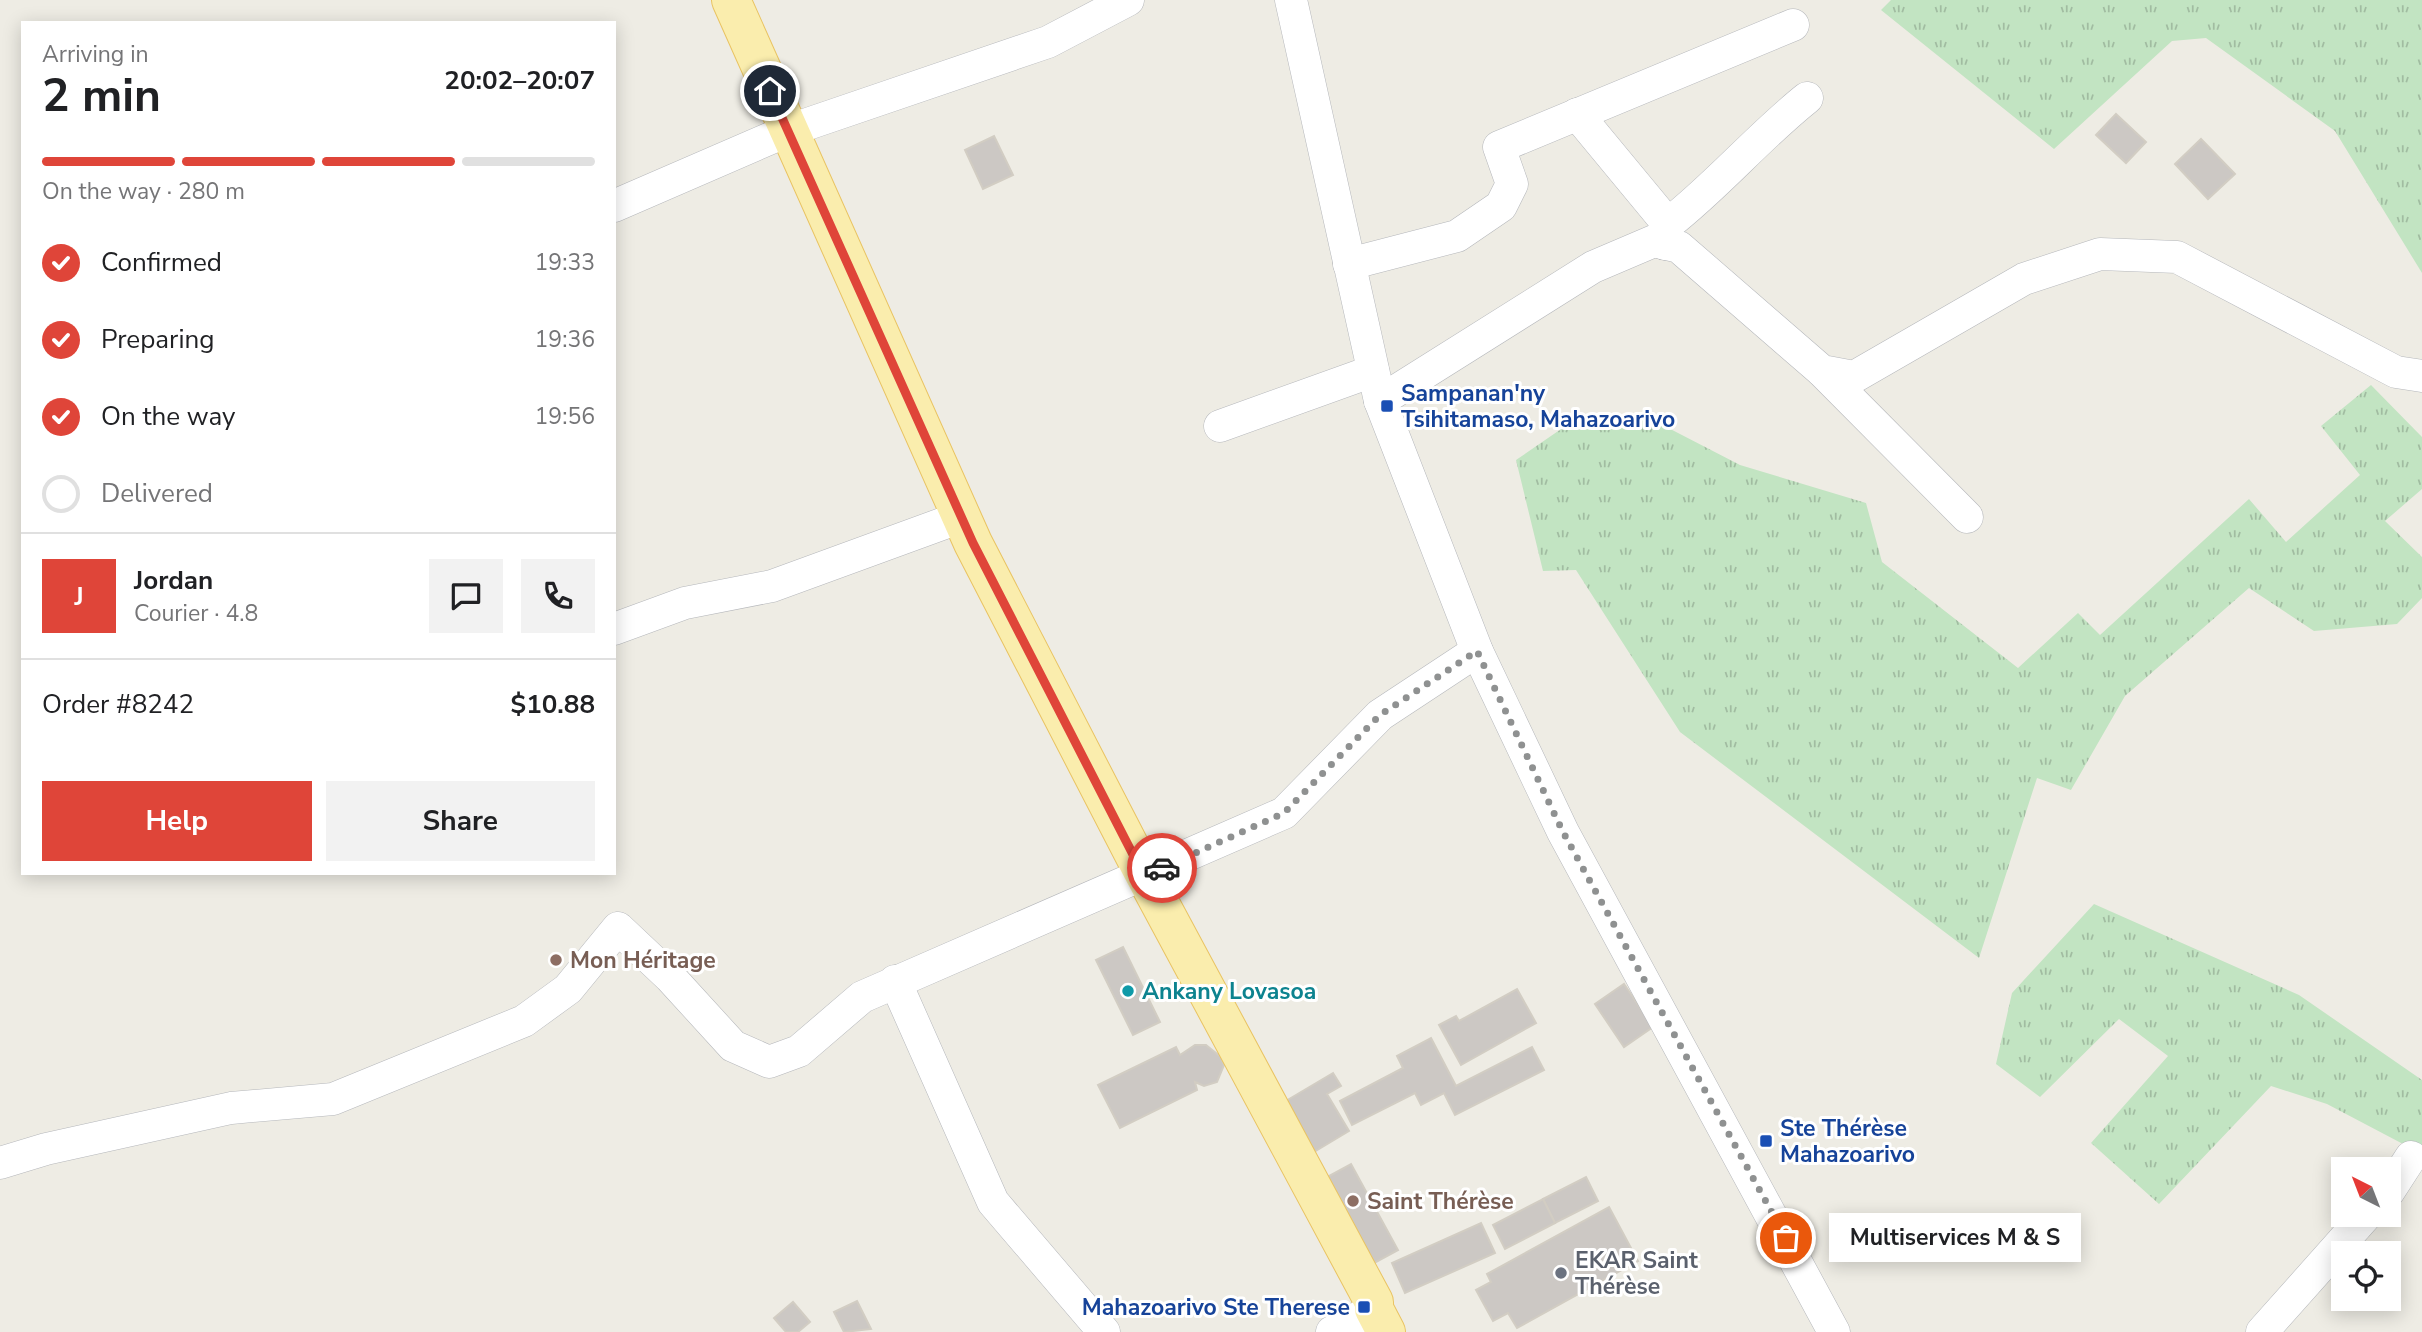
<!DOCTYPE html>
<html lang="en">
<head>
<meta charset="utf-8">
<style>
	:root { --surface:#fff; --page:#f2f2f2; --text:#202124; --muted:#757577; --line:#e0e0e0; --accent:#df4539 }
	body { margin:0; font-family:"Nunito Sans",sans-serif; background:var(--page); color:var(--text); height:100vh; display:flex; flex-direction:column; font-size:26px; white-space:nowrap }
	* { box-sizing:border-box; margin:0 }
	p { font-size:23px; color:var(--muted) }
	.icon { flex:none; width:38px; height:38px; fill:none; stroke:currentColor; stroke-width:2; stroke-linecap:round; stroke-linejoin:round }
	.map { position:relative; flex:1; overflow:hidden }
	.drawer { position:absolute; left:21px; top:21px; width:595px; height:854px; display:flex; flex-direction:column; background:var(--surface); border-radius:0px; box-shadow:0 4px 18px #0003 }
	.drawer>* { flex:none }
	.needle { width:46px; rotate:318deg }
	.buttons { position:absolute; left:2331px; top:1157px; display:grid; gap:14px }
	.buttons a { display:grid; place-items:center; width:70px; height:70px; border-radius:0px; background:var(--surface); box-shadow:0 4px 18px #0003; font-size:35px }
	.pin { position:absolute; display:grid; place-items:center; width:60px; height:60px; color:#fff; margin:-30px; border:4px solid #fff; border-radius:50%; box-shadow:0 2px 7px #0007 }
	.courier { position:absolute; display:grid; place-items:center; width:70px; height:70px; margin:-35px; border:5px solid #df4539; border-radius:50%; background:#fff; color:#222; box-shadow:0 2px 9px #0007 }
	.bubble { position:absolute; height:49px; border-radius:0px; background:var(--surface); box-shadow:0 4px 18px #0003; font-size:23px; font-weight:700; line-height:49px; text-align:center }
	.headline em { font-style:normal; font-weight:700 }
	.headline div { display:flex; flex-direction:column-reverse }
	.headline { display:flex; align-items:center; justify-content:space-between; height:119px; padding:0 21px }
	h1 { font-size:46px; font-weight:700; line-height:52px }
	.bar { display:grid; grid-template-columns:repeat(4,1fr); gap:10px 7px; align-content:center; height:84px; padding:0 21px }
	.bar i { height:9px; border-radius:5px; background:var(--line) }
	.bar .current { background:var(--accent) }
	.bar p { grid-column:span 4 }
	.line { display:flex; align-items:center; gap:18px; padding:0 21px; border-top:2px solid var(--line) }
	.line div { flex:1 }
	.round { display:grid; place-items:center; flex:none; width:74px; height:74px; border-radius:0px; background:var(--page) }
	ol { padding:0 21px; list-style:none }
	li { display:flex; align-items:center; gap:21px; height:77px }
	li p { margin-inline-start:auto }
	li .icon { padding:7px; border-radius:50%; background:var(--accent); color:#fff; stroke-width:4 }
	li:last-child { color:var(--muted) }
	li i { width:38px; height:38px; border:4px solid var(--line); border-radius:50% }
	.cta { display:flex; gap:14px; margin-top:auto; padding:14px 21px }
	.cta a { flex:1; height:80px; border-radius:0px; background:var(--accent); color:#fff; font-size:28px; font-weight:700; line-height:80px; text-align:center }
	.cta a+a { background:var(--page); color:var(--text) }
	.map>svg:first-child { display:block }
	.grass { fill:url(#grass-tufts) }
	.building { fill:#ccc8c4; stroke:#d2cdc3; stroke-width:2 }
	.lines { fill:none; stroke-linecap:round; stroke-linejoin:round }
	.minor-casing { stroke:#b5b7bb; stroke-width:33 }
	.major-casing { stroke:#e9c362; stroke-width:40 }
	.minor { stroke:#fff; stroke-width:32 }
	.major { stroke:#faedad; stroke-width:38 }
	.done { stroke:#8f9191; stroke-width:7; stroke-dasharray:0 12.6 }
	.route { stroke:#df4539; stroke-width:9 }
	.transit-dot { fill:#1a4fb4; stroke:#fff; stroke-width:2.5 }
	.education-dot { fill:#8d6e63; stroke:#fff; stroke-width:2.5 }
	.culture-dot { fill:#0f9aa8; stroke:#fff; stroke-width:2.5 }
	.worship-dot { fill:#6b7280; stroke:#fff; stroke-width:2.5 }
	.labels { text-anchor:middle; stroke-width:6; stroke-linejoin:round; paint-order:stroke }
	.transit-label { font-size:23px; font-weight:bold; fill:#164399; stroke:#fff; text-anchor:start }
	.education-label { font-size:23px; font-weight:bold; fill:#785e54; stroke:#fff; text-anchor:start }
	.culture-label { font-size:23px; font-weight:bold; fill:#0d838f; stroke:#fff; text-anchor:start }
	.worship-label { font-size:23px; font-weight:bold; fill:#5b616d; stroke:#fff; text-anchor:start }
</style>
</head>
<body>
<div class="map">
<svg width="2422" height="1332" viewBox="0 0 2422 1332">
	<defs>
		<pattern id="grass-tufts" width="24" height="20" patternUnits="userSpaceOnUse" patternTransform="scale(1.75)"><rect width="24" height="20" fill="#c2e4c2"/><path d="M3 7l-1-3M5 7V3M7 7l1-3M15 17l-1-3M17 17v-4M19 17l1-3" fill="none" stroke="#a1bca1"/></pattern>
	</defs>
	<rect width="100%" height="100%" fill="#eeece4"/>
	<g class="grass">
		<path d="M1891,0H2422V273L2335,131L2206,38L2172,41L2054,149L1881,10Z"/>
		<path d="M2371,385L2422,437V489L2385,521L2422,557V598L2397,624L2314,631L2249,588L2125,696L2071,790L2037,778L1979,958L1680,732L1576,570L1543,571L1516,460L1583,414L1649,418L1740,465L1866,503L1882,562L2018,668L2078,613L2100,635L2249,499L2286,542L2360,475L2321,426Z"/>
		<path d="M2094,904L2299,995L2422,1080V1154L2327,1104L2271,1086L2159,1204L2091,1143L2168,1056L2119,1019L2040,1097L1996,1064L2012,993Z"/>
	</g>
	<g class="building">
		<path d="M2116,114L2146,142L2126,163L2096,135Z"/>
		<path d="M994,136L1013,175L983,189L965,150Z"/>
		<path d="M2201,139L2235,174L2208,199L2175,164Z"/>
		<path d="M1123,947L1160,1022L1133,1035L1096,960Z"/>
		<path d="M1624,984L1653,1027L1624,1047L1595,1004Z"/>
		<path d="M1517,989L1536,1023L1461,1065L1439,1025L1456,1016L1459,1021Z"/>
		<path d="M1431,1038L1456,1086L1532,1047L1544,1070L1455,1115L1444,1093L1421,1105L1415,1093L1352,1125L1340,1101L1403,1068L1397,1056Z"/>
		<path d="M1195,1045H1206L1221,1057L1224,1065L1217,1082L1204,1086L1195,1082L1197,1090L1120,1128L1098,1085L1176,1047L1180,1055Z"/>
		<path d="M1333,1073L1341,1086L1327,1094L1349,1131L1304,1158L1274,1108Z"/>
		<path d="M1351,1164L1398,1250L1367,1267L1320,1181Z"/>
		<path d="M1586,1177L1598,1201L1555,1223L1543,1199Z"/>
		<path d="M1543,1199L1555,1223L1505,1249L1493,1225Z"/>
		<path d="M1609,1207L1638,1261L1517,1328L1508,1313L1493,1321L1476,1290L1491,1282L1487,1274Z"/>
		<path d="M1481,1223L1495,1253L1405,1293L1392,1263Z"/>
		<path d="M857,1301L871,1329L844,1332L834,1312Z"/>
		<path d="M793,1302L810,1322L798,1332H786L774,1318Z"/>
	</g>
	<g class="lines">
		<defs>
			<g id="minor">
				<path d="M1291,0L1380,401L1477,651L1563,832L1834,1332"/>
				<path d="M1577,114L1668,224L1665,244"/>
				<path d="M614,206L787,131L1048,42L1128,0"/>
				<path d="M1668,224C1717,186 1758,137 1807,98"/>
				<path d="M1349,264L1457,236L1501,206L1512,184L1499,147L1793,25"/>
				<path d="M1822,371L1967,517"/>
				<path d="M1380,401L1593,267L1654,241L1679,247L1822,371L1854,377L2024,279L2100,254L2177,257L2396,372L2422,376"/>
				<path d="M1220,426L1373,371"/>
				<path d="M614,629L685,603L772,586L961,517"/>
				<path d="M895,981L993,1202L1104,1332"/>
				<path d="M0,1163L46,1149L231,1108L333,1099L524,1021L568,989L618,928L670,977L733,1046L769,1062L799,1051L862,997L1284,813L1380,715L1477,651"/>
				<path d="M2389,1191L2411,1157"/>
				<path d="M1332,1332L1374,1309"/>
				<path d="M2262,1332L2367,1214"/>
			</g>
			<path id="major" d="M731,0L973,543L1142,870L1374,1302V1309L1386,1332"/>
		</defs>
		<use href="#minor" class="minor-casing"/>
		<use href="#major" class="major-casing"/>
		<use href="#minor" class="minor"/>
		<use href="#major" class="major"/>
	</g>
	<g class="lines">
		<path class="done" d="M1162,868L1284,813L1380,715L1477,651L1563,832L1786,1238"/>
		<path class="route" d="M770,91L973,543L1144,876L1162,868"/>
	</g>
	<g class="transit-dot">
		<rect x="1380" y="399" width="14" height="14" rx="3.5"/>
		<rect x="1759" y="1134" width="14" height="14" rx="3.5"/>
		<rect x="1357" y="1300" width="14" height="14" rx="3.5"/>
	</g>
	<g class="education-dot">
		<circle cx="556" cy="960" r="7"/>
		<circle cx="1353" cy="1201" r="7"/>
	</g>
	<circle class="culture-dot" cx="1128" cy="991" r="7"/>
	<circle class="worship-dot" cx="1561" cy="1273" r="7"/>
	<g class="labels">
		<g class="transit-label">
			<text x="1401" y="401">Sampanan'ny<tspan x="1401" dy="26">Tsihitamaso, Mahazoarivo</tspan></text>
			<text x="1780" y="1136">Ste Thérèse<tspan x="1780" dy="26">Mahazoarivo</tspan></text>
			<text x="1350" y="1315" text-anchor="end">Mahazoarivo Ste Therese</text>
		</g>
		<g class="education-label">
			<text x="570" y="968">Mon Héritage</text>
			<text x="1367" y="1209">Saint Thérèse</text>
		</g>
		<g class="culture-label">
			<text x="1142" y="999">Ankany Lovasoa</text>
		</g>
		<g class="worship-label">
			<text x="1575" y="1268">EKAR Saint<tspan x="1575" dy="26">Thérèse</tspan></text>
		</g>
	</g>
</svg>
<div class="buttons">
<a><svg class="needle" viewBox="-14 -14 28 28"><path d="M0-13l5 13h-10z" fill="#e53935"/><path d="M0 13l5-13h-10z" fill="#757577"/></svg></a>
<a><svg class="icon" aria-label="locate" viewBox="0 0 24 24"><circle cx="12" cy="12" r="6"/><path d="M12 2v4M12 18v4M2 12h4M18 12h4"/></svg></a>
</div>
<div class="pin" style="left:1786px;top:1238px;background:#ea580c"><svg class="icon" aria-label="bag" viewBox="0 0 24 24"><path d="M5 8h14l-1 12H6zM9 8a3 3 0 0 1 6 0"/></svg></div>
<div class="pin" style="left:770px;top:91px;background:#1f2937"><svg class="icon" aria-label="home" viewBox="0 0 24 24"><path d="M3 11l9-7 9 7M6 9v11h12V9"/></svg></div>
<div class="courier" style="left:1162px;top:868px"><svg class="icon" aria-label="car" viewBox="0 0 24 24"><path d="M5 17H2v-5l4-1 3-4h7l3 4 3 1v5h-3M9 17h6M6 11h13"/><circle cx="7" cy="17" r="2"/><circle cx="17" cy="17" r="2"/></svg></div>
<div class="bubble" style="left:1829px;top:1213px;width:252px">Multiservices M &amp; S</div>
<section class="drawer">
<div class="headline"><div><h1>2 min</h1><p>Arriving in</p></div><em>20:02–20:07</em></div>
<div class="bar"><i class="current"></i><i class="current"></i><i class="current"></i><i></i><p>On the way · 280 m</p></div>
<ol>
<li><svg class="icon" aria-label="check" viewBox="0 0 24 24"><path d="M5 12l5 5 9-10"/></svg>Confirmed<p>19:33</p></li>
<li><svg class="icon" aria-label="check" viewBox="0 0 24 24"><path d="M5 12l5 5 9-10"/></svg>Preparing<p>19:36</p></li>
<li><svg class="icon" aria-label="check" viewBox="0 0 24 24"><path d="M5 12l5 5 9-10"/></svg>On the way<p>19:56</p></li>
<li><i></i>Delivered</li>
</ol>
<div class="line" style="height:126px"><b class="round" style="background:var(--accent);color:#fff">J</b><div><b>Jordan</b><p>Courier · 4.8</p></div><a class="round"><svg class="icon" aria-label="chat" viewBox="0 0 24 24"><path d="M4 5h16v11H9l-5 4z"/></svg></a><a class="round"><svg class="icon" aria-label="phone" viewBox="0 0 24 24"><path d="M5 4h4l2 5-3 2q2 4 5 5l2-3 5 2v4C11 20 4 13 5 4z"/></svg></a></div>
<div class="line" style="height:91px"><div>Order #8242</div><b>$10.88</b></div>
<div class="cta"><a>Help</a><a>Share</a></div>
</section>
</div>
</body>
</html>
